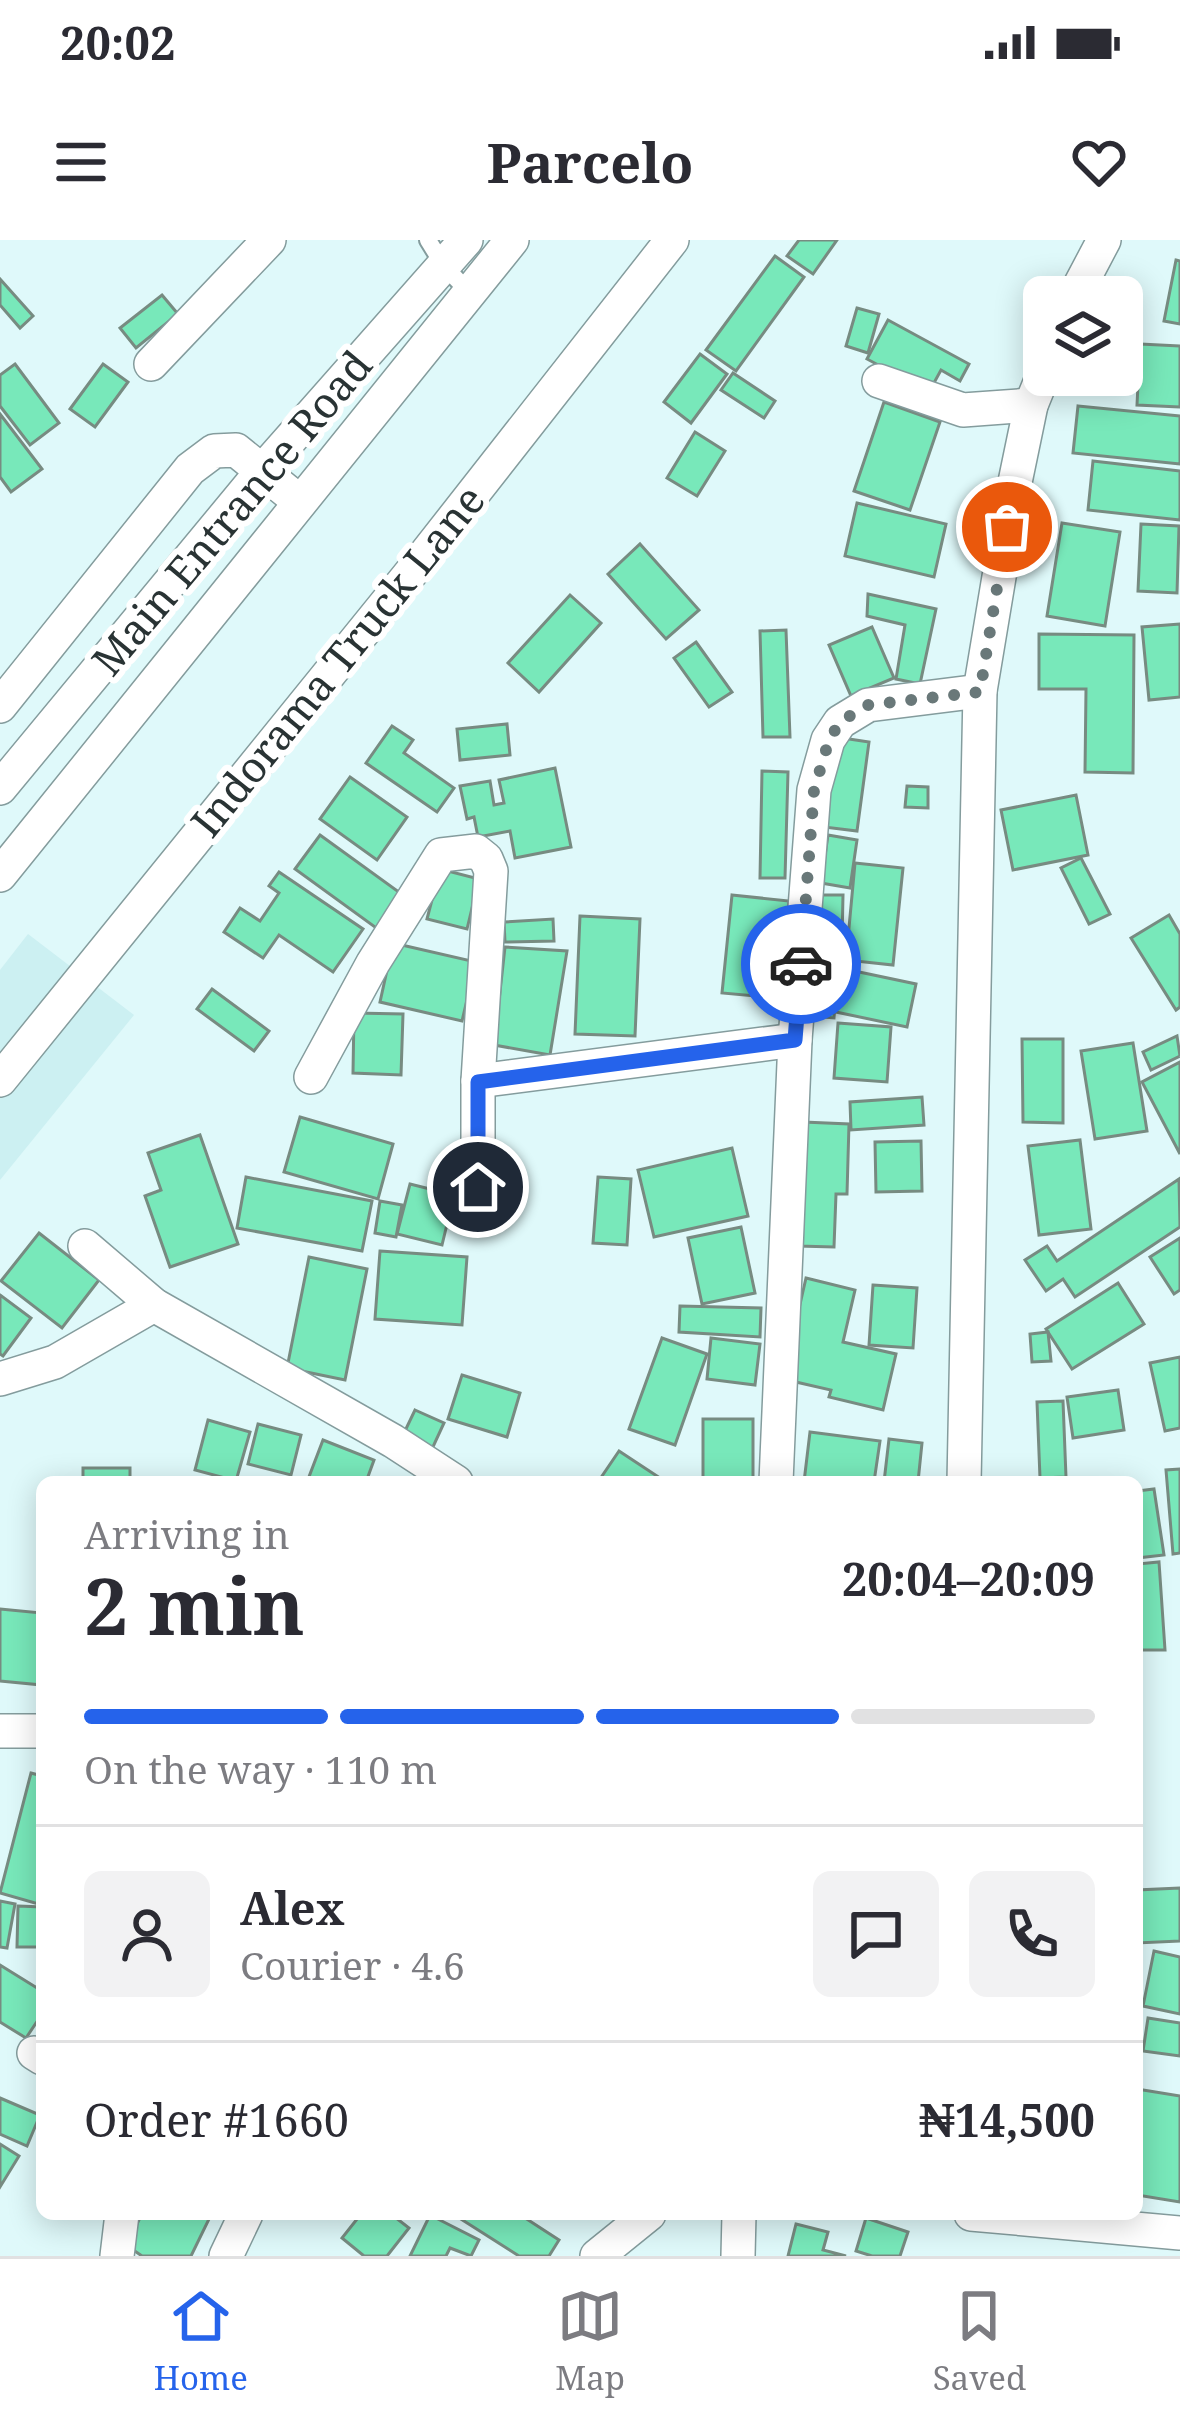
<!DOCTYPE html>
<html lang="en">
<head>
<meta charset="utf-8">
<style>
	:root { --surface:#fff; --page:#f2f2f3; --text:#2b2b33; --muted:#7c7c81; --line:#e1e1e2; --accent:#2563eb }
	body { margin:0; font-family:"Noto Serif",serif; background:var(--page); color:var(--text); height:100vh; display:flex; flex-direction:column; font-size:45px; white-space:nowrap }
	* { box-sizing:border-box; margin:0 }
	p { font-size:39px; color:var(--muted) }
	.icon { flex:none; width:66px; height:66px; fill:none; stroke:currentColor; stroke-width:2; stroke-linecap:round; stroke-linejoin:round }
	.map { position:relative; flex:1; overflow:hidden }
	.details { position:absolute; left:36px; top:1236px; width:1107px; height:744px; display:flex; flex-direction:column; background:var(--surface); border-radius:18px; box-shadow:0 6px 30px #0003 }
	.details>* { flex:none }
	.buttons { position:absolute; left:1023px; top:36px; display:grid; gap:24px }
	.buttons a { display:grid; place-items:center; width:120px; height:120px; border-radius:18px; background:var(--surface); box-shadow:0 6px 30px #0003; font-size:60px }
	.pin { position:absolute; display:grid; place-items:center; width:102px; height:102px; color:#fff; margin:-51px; border:6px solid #fff; border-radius:50%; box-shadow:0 3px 12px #0007 }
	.courier { position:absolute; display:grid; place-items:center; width:120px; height:120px; margin:-60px; border:9px solid #2563eb; border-radius:50%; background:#fff; color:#222; box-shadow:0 3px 15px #0007 }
	.head em { font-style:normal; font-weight:700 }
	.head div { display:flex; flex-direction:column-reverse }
	.head { display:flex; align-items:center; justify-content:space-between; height:204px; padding:0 48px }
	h1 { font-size:78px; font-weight:700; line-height:90px }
	.bar { display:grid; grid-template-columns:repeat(4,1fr); gap:18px 12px; align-content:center; height:144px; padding:0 48px }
	.bar i { height:15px; border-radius:9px; background:var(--line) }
	.bar .on { background:var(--accent) }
	.bar p { grid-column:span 4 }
	.line { display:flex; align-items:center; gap:30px; padding:0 48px; border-top:3px solid var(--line) }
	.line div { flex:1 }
	.round { display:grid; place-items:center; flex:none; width:126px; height:126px; border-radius:18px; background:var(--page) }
	.status { display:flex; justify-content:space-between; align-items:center; height:84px; padding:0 60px; background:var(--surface); direction:ltr }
	.status svg { height:33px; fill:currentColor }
	header { display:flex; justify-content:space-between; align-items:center; height:156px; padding:0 48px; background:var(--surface); font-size:54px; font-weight:700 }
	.tabs { display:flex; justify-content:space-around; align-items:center; height:168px; border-top:3px solid var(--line); background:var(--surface); font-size:33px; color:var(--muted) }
	.tabs a { display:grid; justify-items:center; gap:6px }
	.tabs .on { color:var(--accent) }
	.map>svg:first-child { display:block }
	.built { fill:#ccf0f2 }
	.building { fill:#78e8ba; stroke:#778b81; stroke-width:3 }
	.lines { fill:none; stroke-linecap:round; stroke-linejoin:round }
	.service-casing { stroke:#849c9d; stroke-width:20 }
	.minor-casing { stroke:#849c9d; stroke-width:36 }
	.service { stroke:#fff; stroke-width:16 }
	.minor { stroke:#fff; stroke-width:33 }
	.done { stroke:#697879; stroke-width:12; stroke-dasharray:0 21.6 }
	.route { stroke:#2563eb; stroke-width:15 }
	.labels { text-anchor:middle; stroke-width:12; stroke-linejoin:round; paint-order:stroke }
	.street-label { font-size:42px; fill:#293334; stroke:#fff }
</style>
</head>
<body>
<div class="status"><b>20:02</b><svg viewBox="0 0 49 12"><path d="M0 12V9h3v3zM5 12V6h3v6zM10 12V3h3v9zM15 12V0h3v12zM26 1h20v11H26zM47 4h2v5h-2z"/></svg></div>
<header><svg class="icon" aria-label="menu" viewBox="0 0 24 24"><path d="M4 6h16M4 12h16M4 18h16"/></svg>Parcelo<svg class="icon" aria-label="heart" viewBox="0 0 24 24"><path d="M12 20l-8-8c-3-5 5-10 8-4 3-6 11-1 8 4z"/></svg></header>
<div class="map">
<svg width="1180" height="2016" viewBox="0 0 1180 2016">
	<rect width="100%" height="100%" fill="#dff9fa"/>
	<path class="built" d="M28,694L134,775L0,940V730Z"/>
	<g class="building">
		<path d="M799,0H837L813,34L787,16Z"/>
		<path d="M775,16L804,37L736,131L706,110Z"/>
		<path d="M1176,20L1180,21V84L1164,81Z"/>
		<path d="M0,39L33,76L20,88L0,65Z"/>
		<path d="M162,55L178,74L136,108L120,88Z"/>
		<path d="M857,68L879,74L868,113L846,106Z"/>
		<path d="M888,80L969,124L960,141L941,130L929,152L867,119Z"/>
		<path d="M1140,104L1180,106V167L1137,165Z"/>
		<path d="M700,114L727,134L691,183L664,162Z"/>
		<path d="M15,124L59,183L30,205L0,166V135Z"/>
		<path d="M103,124L128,142L95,187L70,169Z"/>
		<path d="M733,133L775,161L764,178L721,150Z"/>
		<path d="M884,162L940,182L910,270L854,251Z"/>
		<path d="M1078,166L1180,176V224L1073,213Z"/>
		<path d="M0,174L42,229L11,252L0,237Z"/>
		<path d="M695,192L725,211L697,256L667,238Z"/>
		<path d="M1093,221L1180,231V280L1088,270Z"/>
		<path d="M857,263L946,284L934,337L845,316Z"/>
		<path d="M1062,283L1120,292L1105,386L1047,376Z"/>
		<path d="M1141,284L1179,286L1177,353L1138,351Z"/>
		<path d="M640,304L699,370L666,399L608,334Z"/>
		<path d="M868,354L936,369L920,444L896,439L905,385L867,376Z"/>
		<path d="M570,355L601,383L539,452L508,423Z"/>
		<path d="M1180,384V457L1149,460L1142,387Z"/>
		<path d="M872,387L894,438L851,456L829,405Z"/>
		<path d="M786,390L790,497H763L760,391Z"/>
		<path d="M1039,394L1134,395L1133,533L1085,532L1086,449H1039Z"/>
		<path d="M696,402L732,452L709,467L674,418Z"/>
		<path d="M507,484L510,515L460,520L457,489Z"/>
		<path d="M392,486L413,500L404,513L454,548L437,572L366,523Z"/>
		<path d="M836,497L869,502L857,591L824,587Z"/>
		<path d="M555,528L571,607L515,618L510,591L478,597L474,577L467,579L460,546L490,541L494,565L504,563L499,540Z"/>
		<path d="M762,531L788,532L785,638H760Z"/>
		<path d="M350,537L407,577L377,620L320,579Z"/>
		<path d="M907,546L928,547V568L905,567Z"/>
		<path d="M1076,555L1088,615L1013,630L1001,570Z"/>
		<path d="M320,595L403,655L379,690L295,629Z"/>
		<path d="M828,595L857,600L850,648L821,643Z"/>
		<path d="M1081,618L1110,674L1089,684L1061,628Z"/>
		<path d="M855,623L903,628L893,725L846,720Z"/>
		<path d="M440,629L479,639L467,689L427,679Z"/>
		<path d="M279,632L363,689L333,732L279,695L263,718L224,692L240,668L260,681L279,653L269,646Z"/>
		<path d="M732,655L789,661L779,758L722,753Z"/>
		<path d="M816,655H843L842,701H815Z"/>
		<path d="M1169,675L1180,694V767L1176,770L1131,698Z"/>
		<path d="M580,676L640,679L635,796L575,794Z"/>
		<path d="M553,679L554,701L505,702L504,682Z"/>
		<path d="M393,703L476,722L462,781L380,762Z"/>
		<path d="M505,707L567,711L550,815L494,805Z"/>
		<path d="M814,723L838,725L834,778L809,776Z"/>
		<path d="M845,729L916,744L907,787L836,772Z"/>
		<path d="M212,749L269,791L254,811L197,769Z"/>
		<path d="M354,773L403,774L401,835L353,833Z"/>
		<path d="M838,783L891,787L887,842L834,838Z"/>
		<path d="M1177,796L1180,816L1151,830L1143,812Z"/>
		<path d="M1022,799H1063V883L1023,882Z"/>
		<path d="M1133,803L1147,891L1095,899L1081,811Z"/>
		<path d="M1180,822V914L1142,842Z"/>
		<path d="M922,857L924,885L851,890L850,862Z"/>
		<path d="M300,877L393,904L378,959L284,932Z"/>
		<path d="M803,882L849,884L847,954H836L834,1007L798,1006Z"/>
		<path d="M200,895L238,1004L170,1027L145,956L161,950L148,913Z"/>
		<path d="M1080,900L1091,989L1039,995L1028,906Z"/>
		<path d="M921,901L922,951L876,952L875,902Z"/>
		<path d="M732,908L748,976L654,997L638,930Z"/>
		<path d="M246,937L372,961L362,1011L237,988Z"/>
		<path d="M598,937L631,939L627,1005L593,1003Z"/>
		<path d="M1179,939L1180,987L1075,1057L1063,1039L1046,1051L1025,1020L1047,1006L1057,1021Z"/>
		<path d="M410,944L454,955L442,1005L397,994Z"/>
		<path d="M380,961L402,965L396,997L375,993Z"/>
		<path d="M741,987L755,1053L702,1064L688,998Z"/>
		<path d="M39,993L99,1040L62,1088L1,1041Z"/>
		<path d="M1180,998V1050L1174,1054L1150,1017Z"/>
		<path d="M380,1011L467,1017L462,1085L375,1079Z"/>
		<path d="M309,1017L367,1029L345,1140L287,1128Z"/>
		<path d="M806,1038L855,1050L843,1102L896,1114L883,1170L829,1157L831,1150L783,1139Z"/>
		<path d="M1118,1043L1144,1084L1072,1129L1046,1089Z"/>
		<path d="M873,1045L917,1048L913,1108L869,1105Z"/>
		<path d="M0,1055L31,1078L3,1116L0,1114Z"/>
		<path d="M680,1066L761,1068L760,1097L679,1092Z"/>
		<path d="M1048,1092L1051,1121L1032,1122L1030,1094Z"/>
		<path d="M662,1098L707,1114L675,1205L629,1189Z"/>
		<path d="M711,1098L760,1104L755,1145L707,1139Z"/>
		<path d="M1180,1117V1188L1165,1191L1150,1123Z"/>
		<path d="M462,1135L520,1153L507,1197L448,1179Z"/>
		<path d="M1118,1150L1124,1190L1073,1198L1067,1157Z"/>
		<path d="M1063,1161L1066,1237L1040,1238L1037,1162Z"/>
		<path d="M415,1170L444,1183L432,1209L403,1195Z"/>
		<rect x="703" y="1179" width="50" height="63"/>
		<path d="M208,1180L250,1192L236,1241L195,1230Z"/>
		<path d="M258,1184L301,1195L291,1235L248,1224Z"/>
		<path d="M810,1192L880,1201L874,1242H804Z"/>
		<path d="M889,1199L922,1203L918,1242H884Z"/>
		<path d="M323,1200L374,1220L366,1242H307Z"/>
		<path d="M619,1211L666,1242H598Z"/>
		<rect x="83" y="1228" width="47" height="14"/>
		<path d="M1180,1229V1313L1173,1314L1166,1230Z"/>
		<path d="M1154,1249L1164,1315L1137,1318V1251Z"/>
		<path d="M1159,1322L1165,1410H1137V1324Z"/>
		<path d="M0,1369L42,1373V1445L0,1441Z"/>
		<path d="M31,1533L42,1536V1665L0,1653Z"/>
		<path d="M1180,1648V1701L1137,1703V1650Z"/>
		<path d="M0,1661L15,1664L7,1708L0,1707Z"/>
		<path d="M18,1666L42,1667V1707H17Z"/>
		<path d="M1154,1711L1180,1717V1774L1143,1766Z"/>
		<path d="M0,1725L42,1751V1774L26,1798L0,1782Z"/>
		<path d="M1148,1778L1180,1783V1816L1143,1811Z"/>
		<path d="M1137,1849L1180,1856V1962L1137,1955Z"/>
		<path d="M0,1858L40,1875L27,1906L0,1894Z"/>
		<path d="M0,1904L19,1916L0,1947Z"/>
		<path d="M142,1974H209L211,1975L191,2016H142L126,2005Z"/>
		<path d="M361,1974H391L409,1988L387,2016H364L342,1998Z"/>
		<path d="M453,1974H519L559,2000L549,2016H519Z"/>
		<path d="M430,1975L479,2000L471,2016L450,2008L446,2016H410Z"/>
		<path d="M866,1978L908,1992L900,2016H872L856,2011Z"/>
		<path d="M796,1984L828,1992L823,2010L846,2016H788Z"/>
	</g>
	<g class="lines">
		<defs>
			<path id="service" d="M428,0L444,26L469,52"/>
			<g id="minor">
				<path d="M1074,57L1104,0"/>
				<path d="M151,124L269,0"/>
				<path d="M879,141L963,170L1031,165"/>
				<path d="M0,466L190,229L214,211L236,210L300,262"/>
				<path d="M0,548L263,230L466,0"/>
				<path d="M0,635L512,0"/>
				<path d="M311,837L373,723L441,615L476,611L486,619L491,631L478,841V947"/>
				<path d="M0,840L410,334L672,0"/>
				<path d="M478,841L795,800"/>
				<path d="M85,1006L154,1065L393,1201L456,1242"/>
				<path d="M0,1139L55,1122L154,1065"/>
				<path d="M776,1242L795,800L814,550L828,500L840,482L868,465L980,451"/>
				<path d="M964,1242L980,451L1014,247L1031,165L1044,133"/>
				<path d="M0,1491H42"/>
				<path d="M34,1813L42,1818"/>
				<path d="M971,1974L1180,1993"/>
				<path d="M117,2016L122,1974"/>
				<path d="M226,2016L246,1974"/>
				<path d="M597,2016L649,1974"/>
				<path d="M738,2016L739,1974"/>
			</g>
		</defs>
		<use href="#service" class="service-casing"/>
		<use href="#minor" class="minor-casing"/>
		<use href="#service" class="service"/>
		<use href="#minor" class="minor"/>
	</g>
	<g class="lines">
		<path class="done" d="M801,724L814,550L829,500L840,482L868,465L980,452L1007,287"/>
		<path class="route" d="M478,947V842L795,800L801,724"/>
	</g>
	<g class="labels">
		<g class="street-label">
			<text transform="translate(232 273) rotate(-50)" y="15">Main Entrance Road</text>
			<text transform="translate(338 421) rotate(-51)" y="15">Indorama Truck Lane</text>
		</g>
	</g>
</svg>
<div class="buttons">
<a><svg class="icon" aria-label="layers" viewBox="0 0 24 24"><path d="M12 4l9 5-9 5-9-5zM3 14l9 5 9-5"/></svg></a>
</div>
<div class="pin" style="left:1007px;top:287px;background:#ea580c"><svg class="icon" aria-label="bag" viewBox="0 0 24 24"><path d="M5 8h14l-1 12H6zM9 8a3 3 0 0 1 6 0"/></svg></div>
<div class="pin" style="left:478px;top:947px;background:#1f2937"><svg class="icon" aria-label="home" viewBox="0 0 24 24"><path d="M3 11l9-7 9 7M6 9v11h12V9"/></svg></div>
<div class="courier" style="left:801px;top:724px"><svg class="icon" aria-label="car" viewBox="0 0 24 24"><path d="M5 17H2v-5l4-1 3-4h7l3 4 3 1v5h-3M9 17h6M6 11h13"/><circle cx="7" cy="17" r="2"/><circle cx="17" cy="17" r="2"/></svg></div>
<section class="details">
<div class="head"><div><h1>2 min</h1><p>Arriving in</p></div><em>20:04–20:09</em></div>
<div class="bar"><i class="on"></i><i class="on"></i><i class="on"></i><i></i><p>On the way · 110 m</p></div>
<div class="line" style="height:216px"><a class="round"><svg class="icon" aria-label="person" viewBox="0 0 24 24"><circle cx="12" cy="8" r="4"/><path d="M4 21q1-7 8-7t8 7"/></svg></a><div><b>Alex</b><p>Courier · 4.6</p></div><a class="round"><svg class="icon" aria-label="chat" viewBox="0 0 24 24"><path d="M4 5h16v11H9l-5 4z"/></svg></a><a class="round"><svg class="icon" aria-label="phone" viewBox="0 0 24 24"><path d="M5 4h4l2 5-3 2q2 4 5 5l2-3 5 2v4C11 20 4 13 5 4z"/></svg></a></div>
<div class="line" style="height:156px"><div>Order #1660</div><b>₦14,500</b></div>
</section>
</div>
<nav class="tabs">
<a class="on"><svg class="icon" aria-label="home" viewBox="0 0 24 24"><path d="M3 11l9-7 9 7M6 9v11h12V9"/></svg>Home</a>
<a><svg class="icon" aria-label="map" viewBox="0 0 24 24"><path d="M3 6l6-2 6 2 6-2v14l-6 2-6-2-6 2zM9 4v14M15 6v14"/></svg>Map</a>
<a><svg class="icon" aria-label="saved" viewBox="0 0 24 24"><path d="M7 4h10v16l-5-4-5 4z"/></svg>Saved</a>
</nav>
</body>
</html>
